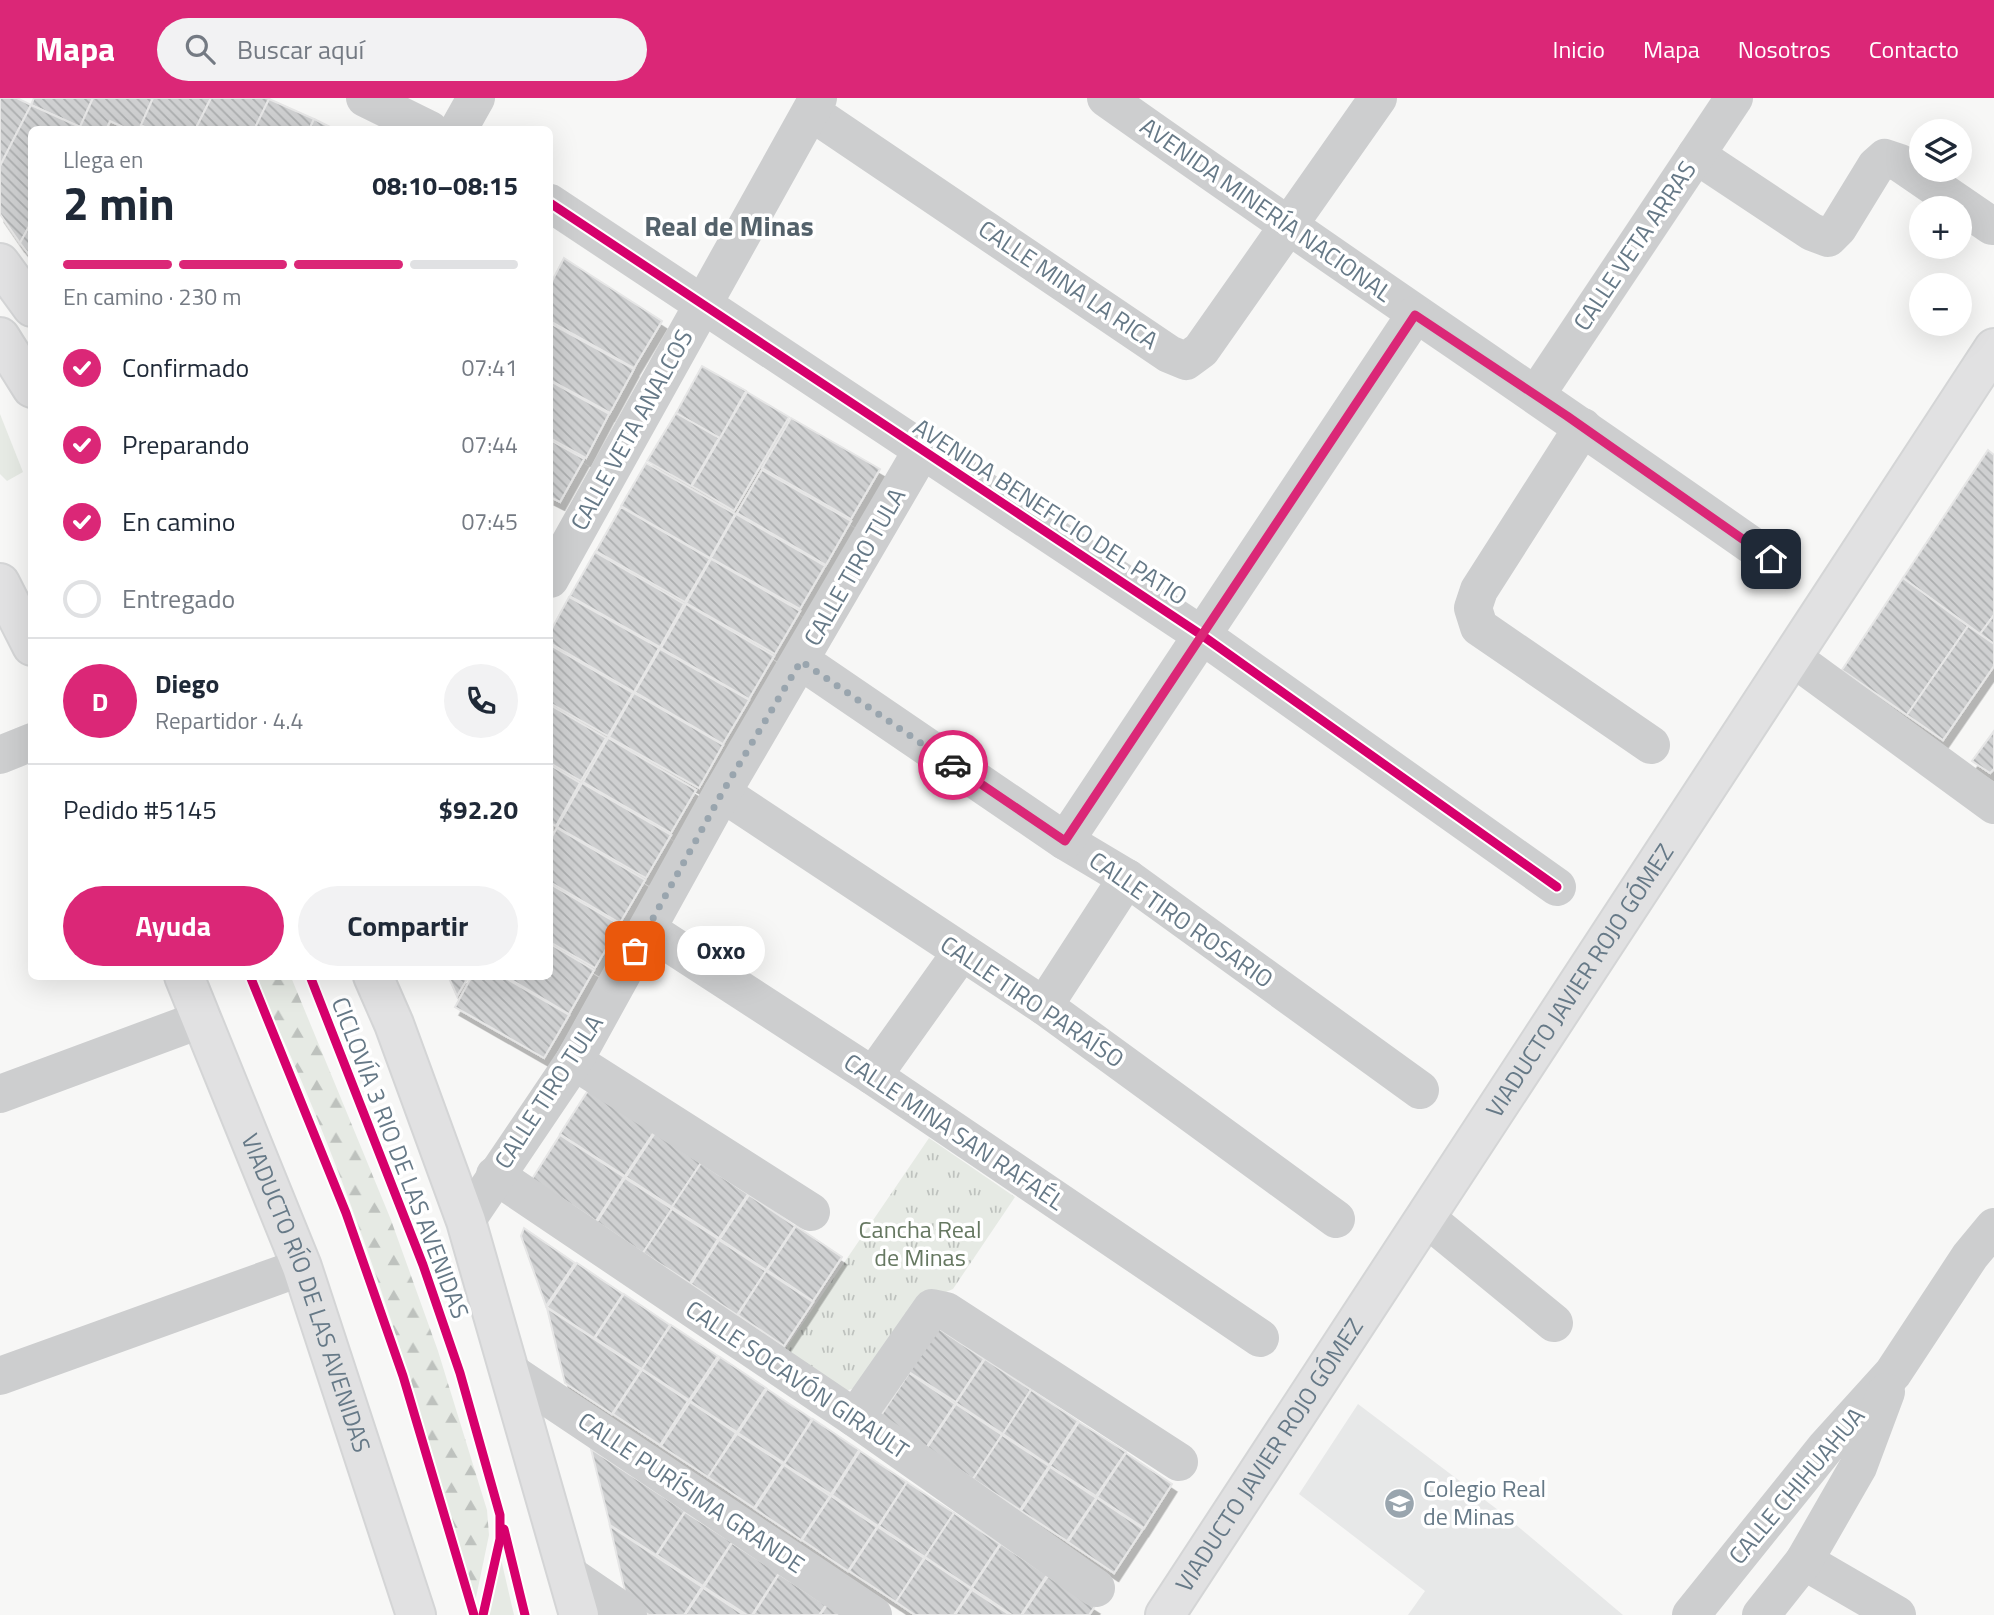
<!DOCTYPE html>
<html lang="es">
<head>
<meta charset="utf-8">
<style>
	:root { --surface:#fff; --page:#f2f2f3; --text:#1f2937; --muted:#747a83; --line:#e0e1e3; --accent:#db2777 }
	body { margin:0; font-family:"Titillium Web",sans-serif; background:var(--page); color:var(--text); height:100vh; display:flex; flex-direction:column; font-size:26px; white-space:nowrap }
	* { box-sizing:border-box; margin:0 }
	p { font-size:23px; color:var(--muted) }
	.icon { flex:none; width:38px; height:38px; fill:none; stroke:currentColor; stroke-width:2; stroke-linecap:round; stroke-linejoin:round }
	.map { position:relative; flex:1; overflow:hidden }
	.drawer { position:absolute; left:28px; top:28px; width:525px; height:854px; display:flex; flex-direction:column; background:var(--surface); border-radius:10px; box-shadow:0 7px 28px #0002 }
	.drawer>* { flex:none }
	.tools { position:absolute; left:1909px; top:21px; display:grid; gap:14px }
	.tools a { display:grid; place-items:center; width:63px; height:63px; border-radius:50%; background:var(--surface); box-shadow:0 7px 28px #0002; font-size:35px }
	.pin { position:absolute; display:grid; place-items:center; width:60px; height:60px; color:#fff; margin:-30px; border-radius:14px; box-shadow:0 4px 10px #0006 }
	.courier { position:absolute; display:grid; place-items:center; width:70px; height:70px; margin:-35px; border:5px solid #db2777; border-radius:50%; background:#fff; color:#222; box-shadow:0 2px 9px #0007 }
	.bubble { position:absolute; height:49px; border-radius:24px; background:var(--surface); box-shadow:0 7px 28px #0002; font-size:23px; font-weight:700; line-height:49px; text-align:center }
	.overview em { font-style:normal; font-weight:700 }
	.overview div { display:flex; flex-direction:column-reverse }
	.overview { display:flex; align-items:center; justify-content:space-between; height:119px; padding:0 35px }
	h1 { font-size:46px; font-weight:700; line-height:52px }
	.bar { display:grid; grid-template-columns:repeat(4,1fr); gap:10px 7px; align-content:center; height:84px; padding:0 35px }
	.bar i { height:9px; border-radius:5px; background:var(--line) }
	.bar .active { background:var(--accent) }
	.bar p { grid-column:span 4 }
	.line { display:flex; align-items:center; gap:18px; padding:0 35px; border-top:2px solid var(--line) }
	.line div { flex:1 }
	.round { display:grid; place-items:center; flex:none; width:74px; height:74px; border-radius:37px; background:var(--page) }
	ol { padding:0 35px; list-style:none }
	li { display:flex; align-items:center; gap:21px; height:77px }
	li p { margin-inline-start:auto }
	li .icon { padding:7px; border-radius:50%; background:var(--accent); color:#fff; stroke-width:4 }
	li:last-child { color:var(--muted) }
	li i { width:38px; height:38px; border:4px solid var(--line); border-radius:50% }
	.action { display:flex; gap:14px; margin-top:auto; padding:14px 35px }
	.action a { flex:1; height:80px; border-radius:42px; background:var(--accent); color:#fff; font-size:28px; font-weight:700; line-height:80px; text-align:center }
	.action a+a { background:var(--page); color:var(--text) }
	header { display:flex; align-items:center; gap:42px; box-sizing:border-box; height:98px; padding:0 35px; background:var(--accent); color:#fff }
	header strong { font-size:33px }
	nav { display:flex; gap:38px; margin-inline-start:auto; font-size:24px }
	.search { width:490px; height:63px; background:var(--page); display:flex; align-items:center; gap:18px; box-sizing:border-box; padding:0 24px; border-radius:38px; color:var(--muted); font-size:26px }
	.map>svg:first-child { display:block }
	.built { fill:#e7e8e8 }
	.green { fill:#e6eae4 }
	.forest { fill:url(#forest-firs) }
	.park { fill:url(#park-tufts) }
	.building { fill:url(#building-back-hatch); stroke:#e6e6e6; stroke-width:2; filter:url(#shadow) }
	.lines { fill:none; stroke-linecap:round; stroke-linejoin:round }
	.secondary-casing { stroke:#d4d5d6; stroke-width:42 }
	.street { stroke:#cdcecf; stroke-width:38 }
	.secondary { stroke:#e1e1e2; stroke-width:38 }
	.cycleway-casing { stroke:#fff; stroke-width:13 }
	.cycleway { stroke:#d6006c; stroke-width:9 }
	.done { stroke:#99a5ae; stroke-width:7; stroke-dasharray:0 12.6 }
	.route { stroke:#db2777; stroke-width:9 }
	.labels { text-anchor:middle; stroke-width:7; stroke-linejoin:round; paint-order:stroke }
	.street-label { font-size:24px; fill:#667987; stroke:#fff }
	.park-label { font-size:24px; fill:#667861; stroke:#fff }
	.poi-label { font-size:24px; fill:#667987; stroke:#fff; text-anchor:start }
	.quarter-label { font-size:28px; font-weight:bold; fill:#54626b; stroke:#fff }
</style>
</head>
<body>
<header>
<strong>Mapa</strong>
<div class="search"><svg class="icon" aria-label="search" viewBox="0 0 24 24"><circle cx="10" cy="10" r="6"/><path d="M15 15l6 6"/></svg>Buscar aquí</div>
<nav><a>Inicio</a><a>Mapa</a><a>Nosotros</a><a>Contacto</a></nav>
</header>
<div class="map">
<svg width="1994" height="1517" viewBox="0 0 1994 1517">
	<defs>
		<pattern id="forest-firs" width="22" height="20" patternUnits="userSpaceOnUse" patternTransform="scale(1.75)"><rect width="22" height="20" fill="#e6eae4"/><path d="M5 1l3.5 6h-7zM16 11l3.5 6h-7z" fill="#bec2be"/></pattern>
		<pattern id="park-tufts" width="24" height="20" patternUnits="userSpaceOnUse" patternTransform="scale(1.75)"><rect width="24" height="20" fill="#e6eae4"/><path d="M3 7l-1-3M5 7V3M7 7l1-3M15 17l-1-3M17 17v-4M19 17l1-3" fill="none" stroke="#bec2be"/></pattern>
		<pattern id="building-back-hatch" width="6" height="6" patternUnits="userSpaceOnUse" patternTransform="scale(1.75)"><rect width="6" height="6" fill="#cfd0d1"/><path d="M-1 5l2 2M0 0l6 6M5-1l2 2" fill="none" stroke="#acaeaf"/></pattern>
		<filter id="shadow"><feDropShadow dx="4.5" dy="8" stdDeviation="0" flood-color="#0004"/></filter>
	</defs>
	<rect width="100%" height="100%" fill="#f7f7f6"/>
	<path class="built" d="M1358,1306L1502,1415L1623,1517H1408L1425,1493L1299,1396Z"/>
	<g class="green">
		<path d="M0,316L23,374L7,383L0,376Z"/>
		<path d="M501,1461L514,1517H489Z"/>
	</g>
	<path class="forest" d="M254,879H291L391,1122L438,1253L487,1412L489,1437L474,1509C419,1295 351,1078 254,879Z"/>
	<path class="park" d="M929,1040L1015,1099L953,1191L911,1209L859,1289L845,1293L784,1253Z"/>
	<g class="building">
		<path d="M0,0H17L31,7L0,68Z"/>
		<path d="M34,0H93L80,29L31,7Z"/>
		<path d="M93,0H153L139,32H130L110,23L106,32H84L80,29Z"/>
		<path d="M153,0H211L195,32H151L141,27Z"/>
		<path d="M211,0H268L269,1L254,32H195Z"/>
		<path d="M269,1L314,21L309,32H254Z"/>
		<path d="M31,7L80,29L32,32V123L20,145L0,116V68Z"/>
		<path d="M314,21L336,32H309Z"/>
		<path d="M32,123V160L20,145Z"/>
		<path d="M564,160L662,223L634,270L550,223V187Z"/>
		<path d="M550,225L634,271L610,315L550,282Z"/>
		<path d="M702,268L746,293L720,340L676,315Z"/>
		<path d="M550,283L609,316L586,360L550,340Z"/>
		<path d="M747,294L789,319L734,413L692,388Z"/>
		<path d="M676,315L719,340L691,388L647,363Z"/>
		<path d="M791,320L880,371L851,421L762,370Z"/>
		<path d="M550,342L584,361L560,404L550,399Z"/>
		<path d="M1988,352L1994,357V517L1980,536L1903,480Z"/>
		<path d="M646,365L735,416L710,460L621,408Z"/>
		<path d="M762,372L851,423L826,467L737,415Z"/>
		<path d="M621,409L710,461L685,504L596,453Z"/>
		<path d="M736,416L825,468L800,511L711,460Z"/>
		<path d="M595,454L684,506L660,549L570,498Z"/>
		<path d="M711,461L800,513L775,556L686,505Z"/>
		<path d="M1903,480L1968,528L1907,617L1842,572Z"/>
		<path d="M569,499L659,550L634,594L550,545V534Z"/>
		<path d="M686,506L774,558L749,601L661,550Z"/>
		<path d="M1994,517V546L1980,536Z"/>
		<path d="M1968,528L1994,546V568L1943,642L1907,617Z"/>
		<path d="M550,547L633,595L608,638L550,605Z"/>
		<path d="M660,551L749,602L723,646L635,594Z"/>
		<path d="M634,595L723,647L699,690L609,639Z"/>
		<path d="M550,607L606,640L581,683L550,665Z"/>
		<path d="M1994,633V671L1990,675L1972,663Z"/>
		<path d="M608,640L696,692L671,735L583,684Z"/>
		<path d="M550,667L580,685L556,728L550,725Z"/>
		<path d="M582,685L671,737L646,780L557,729Z"/>
		<path d="M557,730L645,782L620,825L550,784V742Z"/>
		<path d="M550,786L620,827L595,870L550,844Z"/>
		<path d="M550,846L594,872L569,916L505,878H550Z"/>
		<path d="M448,878H469L457,898Z"/>
		<path d="M472,878H502L569,917L544,960L455,909Z"/>
		<path d="M589,991L654,1034L625,1078L560,1036Z"/>
		<path d="M655,1035L701,1065L672,1109L626,1079Z"/>
		<path d="M560,1037L624,1079L596,1123L532,1081Z"/>
		<path d="M701,1065L748,1096L719,1140L672,1109Z"/>
		<path d="M625,1080L672,1111L643,1155L597,1124Z"/>
		<path d="M749,1097L795,1128L766,1172L720,1141Z"/>
		<path d="M672,1111L718,1141L690,1185L643,1155Z"/>
		<path d="M796,1128L842,1159L813,1203L767,1172Z"/>
		<path d="M524,1130L575,1165L546,1208L521,1138Z"/>
		<path d="M719,1142L766,1173L737,1217L691,1186Z"/>
		<path d="M577,1165L623,1196L594,1240L547,1209Z"/>
		<path d="M766,1173L813,1204L784,1248L738,1217Z"/>
		<path d="M624,1196L670,1227L642,1271L595,1240Z"/>
		<path d="M547,1210L641,1272L612,1316L565,1285Z"/>
		<path d="M671,1227L718,1258L689,1302L642,1271Z"/>
		<path d="M938,1230L984,1261L956,1304L909,1274Z"/>
		<path d="M720,1259L766,1290L737,1334L690,1303Z"/>
		<path d="M985,1261L1031,1292L1003,1336L956,1305Z"/>
		<path d="M642,1272L688,1303L660,1347L613,1316Z"/>
		<path d="M909,1275L955,1306L926,1350L880,1319Z"/>
		<path d="M767,1291L812,1321L784,1365L738,1335Z"/>
		<path d="M1031,1292L1078,1323L1049,1367L1003,1336Z"/>
		<path d="M690,1304L736,1335L708,1379L661,1348Z"/>
		<path d="M956,1306L1002,1337L973,1381L927,1350Z"/>
		<path d="M813,1321L859,1352L831,1396L784,1366Z"/>
		<path d="M1079,1324L1126,1354L1096,1398L1050,1368Z"/>
		<path d="M737,1336L783,1366L754,1410L708,1379Z"/>
		<path d="M1002,1337L1049,1368L1020,1412L973,1381Z"/>
		<path d="M591,1351L685,1413L656,1457L610,1427Z"/>
		<path d="M860,1353L907,1384L878,1428L832,1397Z"/>
		<path d="M1126,1355L1172,1386L1144,1430L1097,1399Z"/>
		<path d="M784,1367L830,1398L801,1442L755,1411Z"/>
		<path d="M1050,1369L1096,1400L1067,1443L1021,1413Z"/>
		<path d="M907,1384L954,1415L925,1459L879,1428Z"/>
		<path d="M831,1398L877,1429L848,1473L802,1442Z"/>
		<path d="M1097,1400L1143,1431L1114,1475L1068,1444Z"/>
		<path d="M685,1414L732,1444L703,1488L657,1457Z"/>
		<path d="M954,1415L1000,1446L971,1490L925,1459Z"/>
		<path d="M610,1428L702,1489L684,1517H649L627,1502Z"/>
		<path d="M878,1429L924,1460L896,1504L849,1473Z"/>
		<path d="M732,1445L779,1475L752,1517H747L704,1489Z"/>
		<path d="M1001,1446L1047,1477L1021,1517H1012L972,1490Z"/>
		<path d="M925,1460L971,1491L954,1517H915L896,1504Z"/>
		<path d="M779,1476L826,1507L819,1517H753Z"/>
		<path d="M1048,1478L1095,1508L1089,1517H1022Z"/>
		<path d="M703,1490L744,1517H685Z"/>
		<path d="M972,1492L1010,1517H955Z"/>
		<path d="M827,1507L841,1517H820Z"/>
	</g>
	<g class="lines">
		<defs>
			<g id="secondary">
				<path d="M0,165L32,209"/>
				<path d="M0,239L32,290"/>
				<path d="M0,485L32,548"/>
				<path id="s1" d="M184,878L302,1169L416,1517"/>
				<path d="M373,878L394,926L466,1123L579,1517"/>
				<path id="s2" d="M1165,1517L1994,250"/>
			</g>
		</defs>
		<use href="#secondary" class="secondary-casing"/>
		<g class="street">
			<path d="M365,0L430,32"/>
			<path d="M1106,0C1326,156 1551,306 1771,461"/>
			<path d="M811,14L1169,256L1186,263L1201,252L1378,0"/>
			<path d="M458,32L476,0"/>
			<path d="M1696,57L1812,134L1828,140L1838,130L1876,68L1885,60L1900,65L1992,128"/>
			<path d="M550,105L1203,538L1557,789"/>
			<path d="M1536,297L1734,0"/>
			<path d="M1583,329L1479,492L1473,510L1479,529L1651,647"/>
			<path d="M550,481L818,0"/>
			<path d="M1792,559L1994,707"/>
			<path d="M801,563L1065,743L1127,780L1420,992"/>
			<path d="M0,657L32,644"/>
			<path d="M722,695L1044,908L1336,1121"/>
			<path d="M1065,743L1415,217"/>
			<path d="M647,831L873,978L1260,1240"/>
			<path d="M1044,908L1127,780"/>
			<path d="M574,963L811,1114"/>
			<path d="M873,978L960,856"/>
			<path d="M0,996L202,921"/>
			<path d="M495,1077L855,1320L1096,1490"/>
			<path d="M1425,1119L1554,1225"/>
			<path d="M466,1123L574,963L722,695L921,354"/>
			<path d="M509,1273L873,1517"/>
			<path d="M0,1278L302,1169"/>
			<path d="M855,1320L932,1210L946,1213L1179,1364"/>
			<path d="M1804,1463L1897,1517"/>
			<path d="M568,1476L628,1517"/>
			<path d="M1691,1517L1826,1349L1893,1275L1970,1158L1994,1129"/>
			<path d="M1761,1517L1804,1463L1858,1369L1886,1294"/>
		</g>
		<use href="#secondary" class="secondary"/>
		<defs>
			<g id="cycleway">
				<path d="M550,105L1203,538L1557,789"/>
				<path d="M250,878L346,1115L403,1278L474,1517"/>
				<path d="M310,878L423,1167L460,1275L500,1417V1441L483,1517"/>
				<path d="M504,1431L525,1517"/>
			</g>
		</defs>
		<use href="#cycleway" class="cycleway-casing"/>
		<use href="#cycleway" class="cycleway"/>
	</g>
	<g class="lines">
		<path class="done" d="M635,853L722,695L801,563L953,667"/>
		<path class="route" d="M953,667L1065,743L1415,217L1567,318L1771,461"/>
	</g>
	<defs>
		<symbol id="school-disc" viewBox="-11 -11 22 22"><circle r="9.5" fill="#99a5ae" stroke="#fff"/><path d="M0-5L7-2L0 1L-7-2ZM-4 1L0 2.5L4 1V4Q0 6-4 4Z" fill="#fff"/></symbol>
	</defs>
	<g fill-rule="evenodd">
		<use href="#school-disc" x="1382" y="1388" width="35" height="35"/>
	</g>
	<g class="labels">
		<g class="street-label">
			<text transform="translate(1266 112) rotate(35)" y="8">AVENIDA MINERÍA NACIONAL</text>
			<text transform="translate(1635 148) rotate(-56)" y="8">CALLE VETA ARRAS</text>
			<text transform="translate(1068 187) rotate(34)" y="8">CALLE MINA LA RICA</text>
			<text transform="translate(632 332) rotate(-61)" y="8">CALLE VETA ANALCOS</text>
			<text transform="translate(1050 414) rotate(33)" y="8">AVENIDA BENEFICIO DEL PATIO</text>
			<text transform="translate(855 469) rotate(-60)" y="8">CALLE TIRO TULA</text>
			<text transform="translate(1181 822) rotate(35)" y="8">CALLE TIRO ROSARIO</text>
			<text dy="8" stroke="none"><textPath href="#s2" startOffset="758">VIADUCTO JAVIER ROJO GÓMEZ</textPath></text>
			<text transform="translate(1032 904) rotate(34)" y="8">CALLE TIRO PARAÍSO</text>
			<text transform="translate(549 994) rotate(-57)" y="8">CALLE TIRO TULA</text>
			<text transform="translate(954 1034) rotate(34)" y="8">CALLE MINA SAN RAFAÉL</text>
			<text transform="translate(400 1060) rotate(69)" y="8">CICLOVÍA 3 RIO DE LAS AVENIDAS</text>
			<text dy="8" stroke="none"><textPath href="#s1" startOffset="340">VIADUCTO RÍO DE LAS AVENIDAS</textPath></text>
			<text transform="translate(797 1282) rotate(34)" y="8">CALLE SOCAVÓN GIRAULT</text>
			<text dy="8" stroke="none"><textPath href="#s2" startOffset="191">VIADUCTO JAVIER ROJO GÓMEZ</textPath></text>
			<text transform="translate(1797 1388) rotate(-50)" y="8">CALLE CHIHUAHUA</text>
			<text transform="translate(691 1395) rotate(34)" y="8">CALLE PURÍSIMA GRANDE</text>
		</g>
		<g class="park-label">
			<text x="920" y="1140">Cancha Real<tspan x="920" dy="28">de Minas</tspan></text>
		</g>
		<g class="poi-label">
			<text x="1423" y="1399">Colegio Real<tspan x="1423" dy="28">de Minas</tspan></text>
		</g>
		<g class="quarter-label">
			<text x="729" y="138">Real de Minas</text>
		</g>
	</g>
</svg>
<div class="tools">
<a><svg class="icon" aria-label="layers" viewBox="0 0 24 24"><path d="M12 4l9 5-9 5-9-5zM3 14l9 5 9-5"/></svg></a>
<a>+</a>
<a>−</a>
</div>
<div class="pin" style="left:635px;top:853px;background:#ea580c"><svg class="icon" aria-label="bag" viewBox="0 0 24 24"><path d="M5 8h14l-1 12H6zM9 8a3 3 0 0 1 6 0"/></svg></div>
<div class="pin" style="left:1771px;top:461px;background:#1f2937"><svg class="icon" aria-label="home" viewBox="0 0 24 24"><path d="M3 11l9-7 9 7M6 9v11h12V9"/></svg></div>
<div class="courier" style="left:953px;top:667px"><svg class="icon" aria-label="car" viewBox="0 0 24 24"><path d="M5 17H2v-5l4-1 3-4h7l3 4 3 1v5h-3M9 17h6M6 11h13"/><circle cx="7" cy="17" r="2"/><circle cx="17" cy="17" r="2"/></svg></div>
<div class="bubble" style="left:677px;top:828px;width:88px">Oxxo</div>
<section class="drawer">
<div class="overview"><div><h1>2 min</h1><p>Llega en</p></div><em>08:10–08:15</em></div>
<div class="bar"><i class="active"></i><i class="active"></i><i class="active"></i><i></i><p>En camino · 230 m</p></div>
<ol>
<li><svg class="icon" aria-label="check" viewBox="0 0 24 24"><path d="M5 12l5 5 9-10"/></svg>Confirmado<p>07:41</p></li>
<li><svg class="icon" aria-label="check" viewBox="0 0 24 24"><path d="M5 12l5 5 9-10"/></svg>Preparando<p>07:44</p></li>
<li><svg class="icon" aria-label="check" viewBox="0 0 24 24"><path d="M5 12l5 5 9-10"/></svg>En camino<p>07:45</p></li>
<li><i></i>Entregado</li>
</ol>
<div class="line" style="height:126px"><b class="round" style="background:var(--accent);color:#fff">D</b><div><b>Diego</b><p>Repartidor · 4.4</p></div><a class="round"><svg class="icon" aria-label="phone" viewBox="0 0 24 24"><path d="M5 4h4l2 5-3 2q2 4 5 5l2-3 5 2v4C11 20 4 13 5 4z"/></svg></a></div>
<div class="line" style="height:91px"><div>Pedido #5145</div><b>$92.20</b></div>
<div class="action"><a>Ayuda</a><a>Compartir</a></div>
</section>
</div>
</body>
</html>
